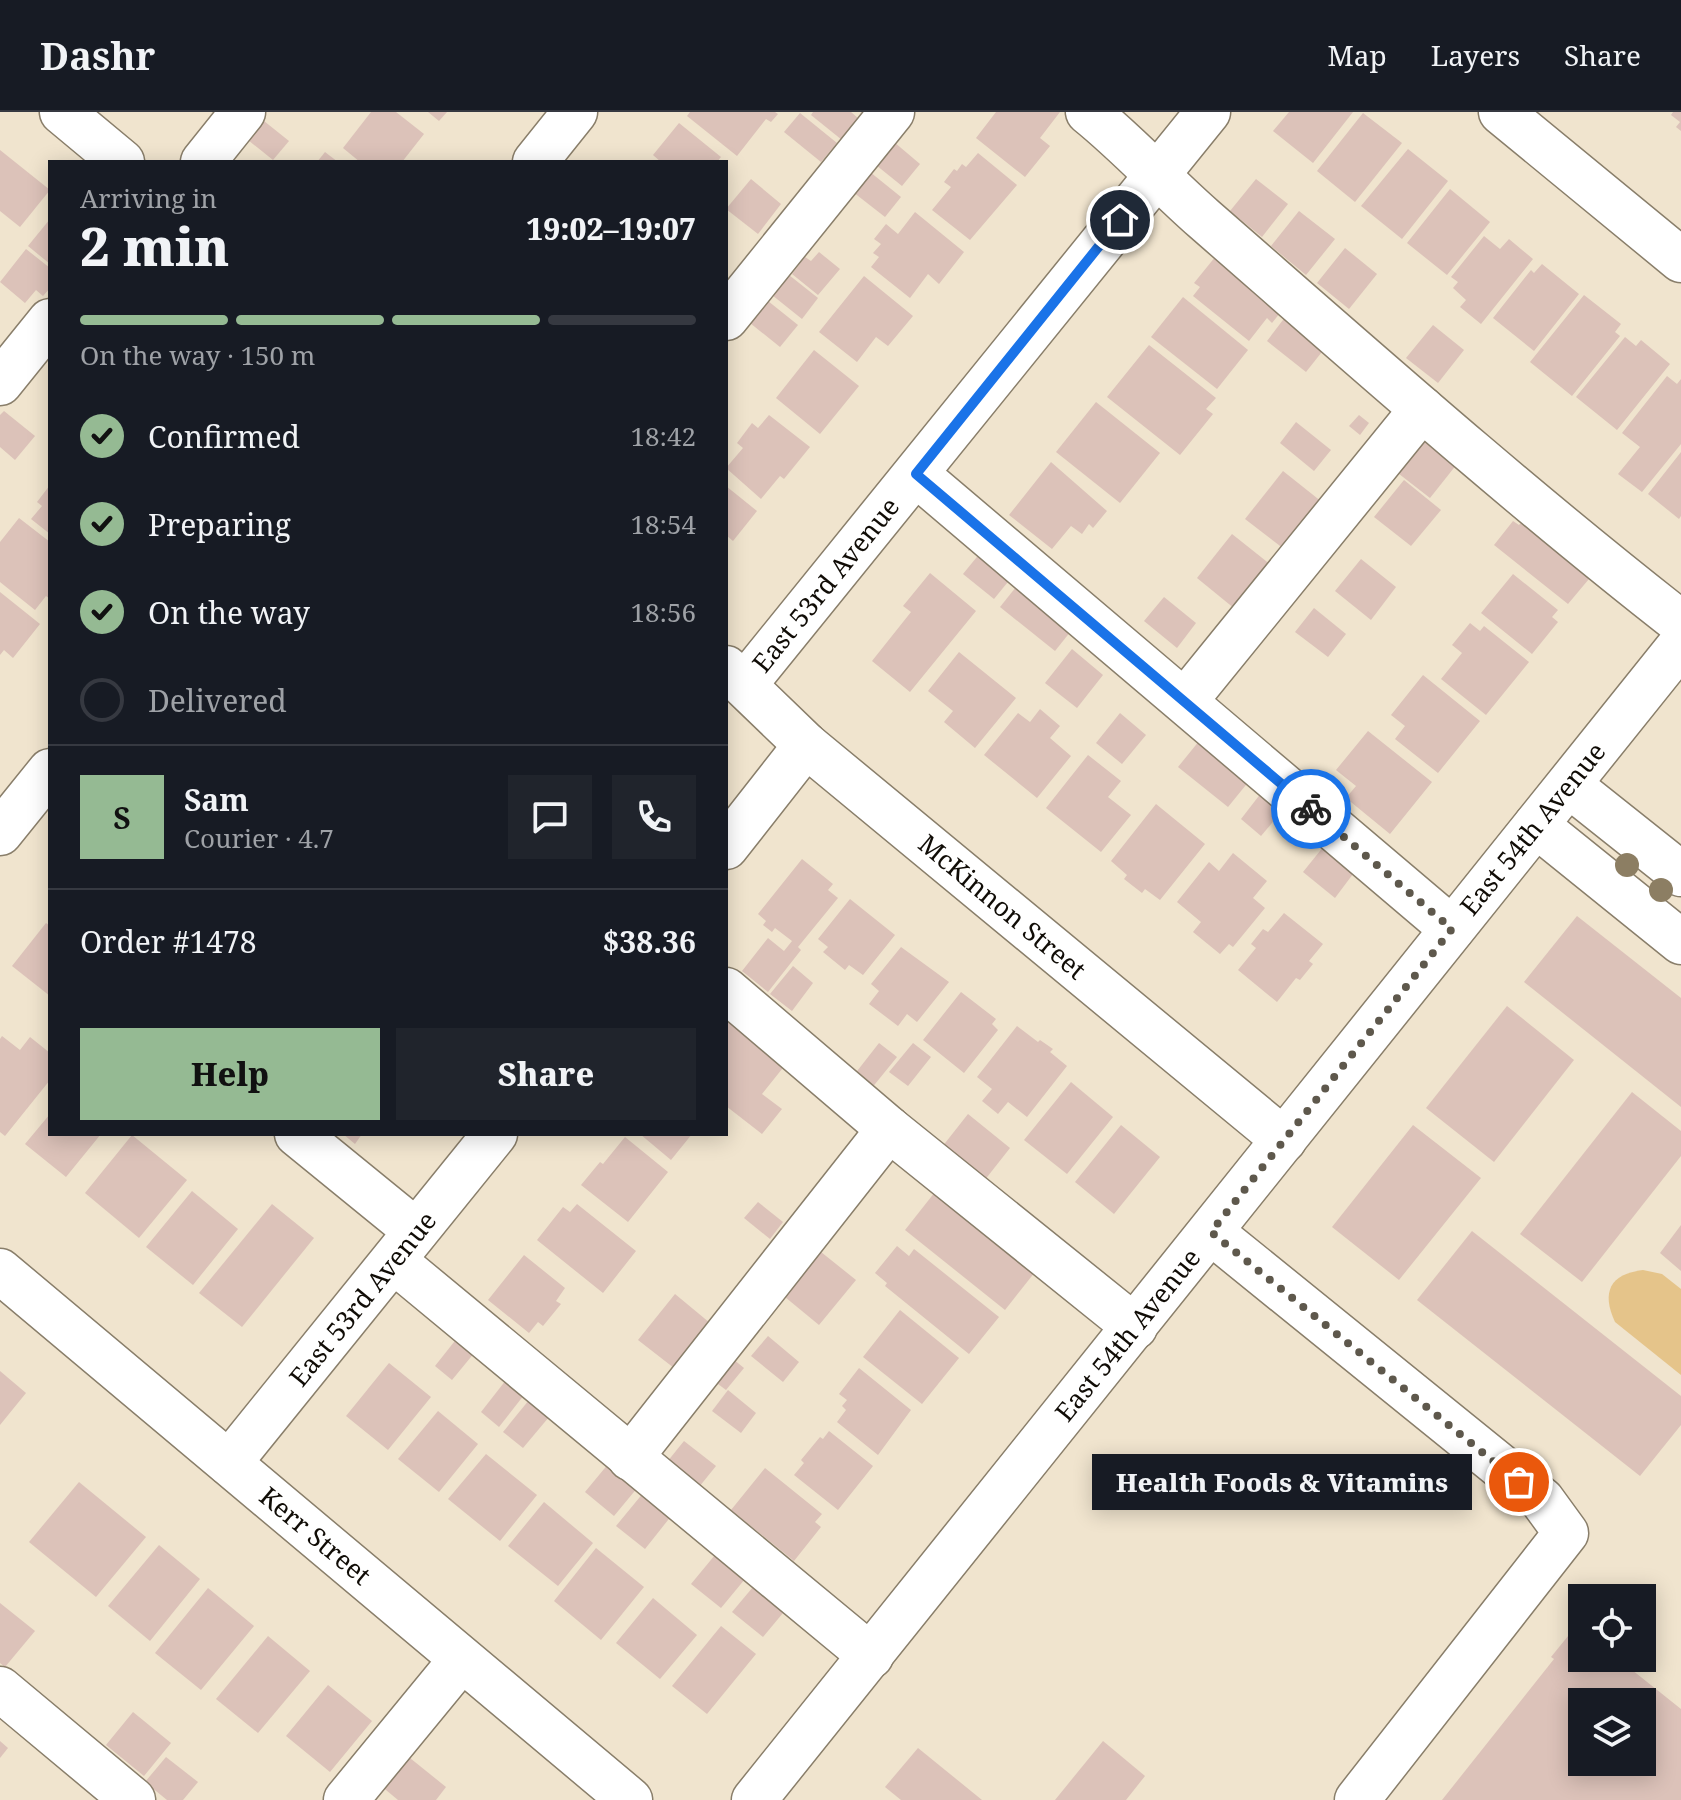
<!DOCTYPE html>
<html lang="en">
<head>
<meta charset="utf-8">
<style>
	:root { --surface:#171b24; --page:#20242c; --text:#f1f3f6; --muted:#9ea1a6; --line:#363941; --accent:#95ba93 }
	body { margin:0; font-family:"Noto Serif",serif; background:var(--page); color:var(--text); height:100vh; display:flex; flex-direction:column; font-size:30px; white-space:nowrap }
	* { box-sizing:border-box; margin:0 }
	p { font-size:26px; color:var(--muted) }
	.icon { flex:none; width:44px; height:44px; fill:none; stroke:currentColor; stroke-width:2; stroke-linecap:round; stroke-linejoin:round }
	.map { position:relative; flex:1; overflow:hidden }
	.details { position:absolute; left:48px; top:48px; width:680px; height:976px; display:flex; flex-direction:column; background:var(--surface); border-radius:0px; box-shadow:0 4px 20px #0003 }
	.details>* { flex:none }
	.buttons { position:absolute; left:1568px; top:1472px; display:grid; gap:16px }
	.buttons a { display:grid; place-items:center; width:88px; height:88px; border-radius:0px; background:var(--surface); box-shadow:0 4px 20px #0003; font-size:40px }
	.pin { position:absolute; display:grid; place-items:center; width:68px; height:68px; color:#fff; margin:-34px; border:4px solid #fff; border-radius:50%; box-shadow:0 2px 8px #0007 }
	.courier { position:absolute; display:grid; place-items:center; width:80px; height:80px; margin:-40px; border:6px solid #1a73e8; border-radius:50%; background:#fff; color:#222; box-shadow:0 2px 10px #0007 }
	.bubble { position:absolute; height:56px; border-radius:0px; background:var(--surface); box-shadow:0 4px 20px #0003; font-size:26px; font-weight:800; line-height:56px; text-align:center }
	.summary em { font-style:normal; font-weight:800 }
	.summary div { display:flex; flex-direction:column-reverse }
	.summary { display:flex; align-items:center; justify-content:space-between; height:136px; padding:0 32px }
	h1 { font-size:52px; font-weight:800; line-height:60px }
	.bar { display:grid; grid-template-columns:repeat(4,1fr); gap:12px 8px; align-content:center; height:96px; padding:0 32px }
	.bar i { height:10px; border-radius:6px; background:var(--line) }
	.bar .selected { background:var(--accent) }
	.bar p { grid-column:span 4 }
	.line { display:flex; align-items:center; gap:20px; padding:0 32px; border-top:2px solid var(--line) }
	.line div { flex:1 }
	.round { display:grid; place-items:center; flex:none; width:84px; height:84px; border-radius:0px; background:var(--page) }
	ol { padding:0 32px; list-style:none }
	li { display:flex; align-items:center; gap:24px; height:88px }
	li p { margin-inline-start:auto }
	li .icon { padding:8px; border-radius:50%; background:var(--accent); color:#111; stroke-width:4 }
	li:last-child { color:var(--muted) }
	li i { width:44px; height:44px; border:4px solid var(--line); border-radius:50% }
	.primary-button { display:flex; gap:16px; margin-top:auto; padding:16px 32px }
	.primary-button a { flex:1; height:92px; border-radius:0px; background:var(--accent); color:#111; font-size:32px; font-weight:800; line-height:92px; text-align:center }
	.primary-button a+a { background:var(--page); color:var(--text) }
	header { display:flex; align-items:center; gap:48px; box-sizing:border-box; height:112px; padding:0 40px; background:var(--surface); border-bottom:2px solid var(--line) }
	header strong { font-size:38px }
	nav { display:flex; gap:44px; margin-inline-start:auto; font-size:28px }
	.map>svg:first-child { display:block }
	.green { fill:#e5c48a }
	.building { fill:#dcc2b9; fill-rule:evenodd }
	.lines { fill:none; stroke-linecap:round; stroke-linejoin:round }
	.minor-casing { stroke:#897e6a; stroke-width:47 }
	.minor { stroke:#fff; stroke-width:44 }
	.tree { fill:#8c7e63 }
	.done { stroke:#5e584c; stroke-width:8; stroke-dasharray:0 14.4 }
	.route { stroke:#1a73e8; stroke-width:10 }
	.labels { text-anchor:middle; stroke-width:7; stroke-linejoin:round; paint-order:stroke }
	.street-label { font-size:26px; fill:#100c06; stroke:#fff }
</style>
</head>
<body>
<header>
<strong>Dashr</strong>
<nav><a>Map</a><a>Layers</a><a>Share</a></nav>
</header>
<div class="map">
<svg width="1681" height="1688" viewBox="0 0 1681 1688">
	<rect width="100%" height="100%" fill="#f0e4ce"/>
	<path class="green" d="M1643,1158L1662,1162L1681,1177V1263L1615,1210C1601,1180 1610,1162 1643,1158Z"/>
	<g class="building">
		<path d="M371,0H396L424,22L402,50H360L343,36Z"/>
		<path d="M428,0H447L439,9Z"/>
		<path d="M690,0H775L778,2L771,10L766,7L737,44L687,4Z"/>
		<path d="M813,0H851L859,7L842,28L811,3Z"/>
		<path d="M996,0H1060L1040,26L1050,34L1025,65L976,26Z"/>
		<path d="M1289,0H1353L1313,51L1273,19Z"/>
		<path d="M1673,0H1681V19L1676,15L1680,10L1671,3Z"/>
		<path d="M800,1L837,31L821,50L784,20Z"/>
		<path d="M1363,1L1402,31L1355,90L1317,59Z"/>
		<path d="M259,5L289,29L273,48L243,24Z"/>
		<path d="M679,11L721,45L717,50H661L653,43Z"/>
		<path d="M894,30L920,52L902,74L876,53Z"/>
		<path d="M1408,37L1448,69L1402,127L1361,94Z"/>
		<path d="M0,38L50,78L20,115L0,99Z"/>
		<path d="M325,40L338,50H317Z"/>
		<path d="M978,41L1017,73L970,128L932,98L951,75L944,70L954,57L957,59L962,52L966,55Z"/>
		<path d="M870,60L901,85L885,105L853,80Z"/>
		<path d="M751,67L781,92L758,122L726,97Z"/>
		<path d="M1256,67L1288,92L1262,125L1230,99Z"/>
		<path d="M1450,77L1490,110L1447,163L1407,131Z"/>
		<path d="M1299,99L1335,127L1306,163L1271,134Z"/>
		<path d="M915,100L964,140L939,172L928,162L910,186L871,155L879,145L873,141L881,132L874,127L886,112L898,122Z"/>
		<path d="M50,107V152L28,134Z"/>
		<path d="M1484,124L1500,137L1509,127L1533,147L1481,212L1460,195L1466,188L1453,176L1458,170L1451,165Z"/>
		<path d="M1345,136L1377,162L1349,197L1317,171Z"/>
		<path d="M26,137L50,156V176L43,184L36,178L25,191L0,170Z"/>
		<path d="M1220,139L1280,201L1272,211L1267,206L1249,229L1193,184L1200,175L1194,171Z"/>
		<path d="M819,140L840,157L818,183L792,162L805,145L811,149Z"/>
		<path d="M1542,152L1579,182L1534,239L1493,206L1531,158L1534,161Z"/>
		<path d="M789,163L818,186L802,207L772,183Z"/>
		<path d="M864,164L913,204L888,234L876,225L857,250L819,220Z"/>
		<path d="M1584,183L1621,212L1615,220L1620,224L1572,284L1530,250Z"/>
		<path d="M1183,185L1248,238L1217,277L1151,225Z"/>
		<path d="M768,189L798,213L780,235L750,211Z"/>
		<path d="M1289,200L1329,231L1306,260L1267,229Z"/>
		<path d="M1433,213L1464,238L1438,271L1406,246Z"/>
		<path d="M1625,225L1636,234L1641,228L1670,252L1617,318L1576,285Z"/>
		<path d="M1149,233L1216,286L1206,297L1213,302L1180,343L1107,285Z"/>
		<path d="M814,238L859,274L820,322L776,286Z"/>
		<path d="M1667,264L1677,272L1681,267V332L1642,380L1618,362L1640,335L1622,321Z"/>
		<path d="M1096,290L1160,341L1120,391L1056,340Z"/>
		<path d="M4,299L35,324L15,348L0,335V303Z"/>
		<path d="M769,303L810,335L784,367L780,364L761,387L726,356L743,336L737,331L752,311L758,316Z"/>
		<path d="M1359,303L1369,311L1360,323L1349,314Z"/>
		<path d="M1296,310L1331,338L1314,359L1280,331Z"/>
		<path d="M1421,324L1457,352L1430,386L1394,358Z"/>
		<path d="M1681,340V404L1679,407L1648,382Z"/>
		<path d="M1051,350L1107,399L1093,416L1089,412L1082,422L1071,414L1052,437L1009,403Z"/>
		<path d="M1283,359L1322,390L1284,437L1245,407Z"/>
		<path d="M1404,368L1441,398L1411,434L1374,405Z"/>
		<path d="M50,373V422L31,407L42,394L37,390Z"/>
		<path d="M726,374L757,399L733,429L726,423Z"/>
		<path d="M1530,400L1599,455L1568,492L1494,433L1513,409L1519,413Z"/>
		<path d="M19,406L50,430V487L46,484L35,498L0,470V430Z"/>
		<path d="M1232,422L1271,453L1235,497L1197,466Z"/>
		<path d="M985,435L1016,460L994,487L963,462Z"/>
		<path d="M1361,447L1396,475L1371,508L1335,479Z"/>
		<path d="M930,461L976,499L910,580L872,549L911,500L903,494Z"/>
		<path d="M1513,462L1558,498L1552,505L1558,510L1532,542L1481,501Z"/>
		<path d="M1020,470L1075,514L1055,539L1000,495Z"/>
		<path d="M0,480L40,512L13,546L4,538L0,543Z"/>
		<path d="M1164,485L1196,511L1177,536L1144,509Z"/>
		<path d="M1314,496L1346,522L1328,545L1295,520Z"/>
		<path d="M1470,511L1480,519L1484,514L1529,550L1486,603L1441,567L1462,541L1452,533Z"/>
		<path d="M1072,537L1103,563L1077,596L1045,571Z"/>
		<path d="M959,540L1016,586L975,636L944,610L953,599L928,579Z"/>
		<path d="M1423,563L1480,609L1438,661L1395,627L1405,614L1391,603Z"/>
		<path d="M1040,597L1060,614L1050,626L1071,644L1037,686L984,643L1018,601L1030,610Z"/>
		<path d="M1120,601L1146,623L1122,652L1096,631Z"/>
		<path d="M1368,619L1432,670L1390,722L1346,686L1356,674L1336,658Z"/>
		<path d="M1204,623L1254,663L1228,695L1178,655Z"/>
		<path d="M1088,643L1121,669L1108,685L1131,703L1101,740L1046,696Z"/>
		<path d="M1265,676L1287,693L1261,724L1241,707Z"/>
		<path d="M1156,692L1205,732L1160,788L1145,777L1142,781L1124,767L1127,763L1111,749Z"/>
		<path d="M1328,729L1359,754L1335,786L1303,760Z"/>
		<path d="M1233,741L1267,769L1253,786L1265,796L1233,835L1229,832L1220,842L1193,820L1201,810L1177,790L1209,750L1219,759Z"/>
		<path d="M802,747L833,772L828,778L838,786L798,835L801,838L768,880L742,859L768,826L784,839L792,829L775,816L772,820L763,813L766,809L758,802Z"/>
		<path d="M850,787L895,823L863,863L849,853L845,858L823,840L828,835L818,827Z"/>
		<path d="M1284,801L1323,832L1309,849L1313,852L1300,868L1296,866L1277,890L1238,858L1256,836L1251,832L1263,817L1268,820Z"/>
		<path d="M1577,804L1681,886V995L1524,870Z"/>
		<path d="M46,811L50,814V884L12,854Z"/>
		<path d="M901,835L949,870L917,910L907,902L898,914L869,892L879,879L871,872Z"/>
		<path d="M793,854L813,871L792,899L770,882Z"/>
		<path d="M961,880L996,907L992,912L998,918L964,961L923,928Z"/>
		<path d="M1507,894L1574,948L1494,1050L1426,996Z"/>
		<path d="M726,904L786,952L762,982L782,997L762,1022L726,994Z"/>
		<path d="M1017,914L1038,930L1040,928L1053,937L1050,940L1067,954L1027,1005L1008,990L998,1002L982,989L992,977L977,965Z"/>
		<path d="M2,924L20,938L30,925L50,941V968L5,1024L0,1020V927Z"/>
		<path d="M879,931L897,945L871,977L854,963Z"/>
		<path d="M913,931L931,945L908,974L889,960Z"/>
		<path d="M1071,970L1113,1005L1067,1062L1024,1028Z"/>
		<path d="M1632,980L1681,1019V1044L1582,1170L1520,1122Z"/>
		<path d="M50,1002V1022H101L66,1065L25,1032Z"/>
		<path d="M968,1002L1010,1036L984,1069L942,1035Z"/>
		<path d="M1121,1013L1160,1045L1114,1102L1075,1070Z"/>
		<path d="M1413,1013L1481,1066L1399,1168L1332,1115Z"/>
		<path d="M343,1022H362L355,1032Z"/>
		<path d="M640,1022H692L671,1048Z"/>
		<path d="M132,1023L187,1068L139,1126L85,1081Z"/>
		<path d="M625,1025L668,1060L628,1110L581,1073L600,1050L603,1052Z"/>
		<path d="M192,1079L238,1117L193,1173L146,1135Z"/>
		<path d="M935,1080L1035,1160L1005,1198L905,1118Z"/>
		<path d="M758,1090L783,1110L770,1127L744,1106Z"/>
		<path d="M272,1092L314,1126L242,1215L199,1181Z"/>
		<path d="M577,1092L636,1139L603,1181L537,1128L563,1095L570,1100Z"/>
		<path d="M1681,1113V1159L1660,1141Z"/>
		<path d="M1472,1119L1681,1284V1313L1640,1364L1417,1188Z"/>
		<path d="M897,1134L909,1144L914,1137L999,1205L969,1242L885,1174L887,1171L875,1161Z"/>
		<path d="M821,1140L856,1168L819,1213L785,1185Z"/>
		<path d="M524,1143L565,1176L556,1189L561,1192L543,1214L538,1210L529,1221L488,1188Z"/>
		<path d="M675,1182L710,1211L674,1256L638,1228Z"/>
		<path d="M900,1198L959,1246L922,1292L863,1245Z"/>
		<path d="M768,1224L799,1250L783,1270L751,1244Z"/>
		<path d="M458,1225L475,1240L452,1268L435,1254Z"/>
		<path d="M733,1247L744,1256L726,1278L714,1269Z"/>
		<path d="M389,1251L431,1285L388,1338L346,1304Z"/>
		<path d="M859,1256L911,1298L878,1343L837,1310L846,1298L842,1294L847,1288L839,1282Z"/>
		<path d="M0,1259L26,1281L0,1313Z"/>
		<path d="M506,1268L524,1283L499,1315L481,1300Z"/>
		<path d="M728,1278L756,1301L741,1321L712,1299Z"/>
		<path d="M529,1288L549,1305L523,1336L503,1320Z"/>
		<path d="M438,1299L478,1332L439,1380L398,1347Z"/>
		<path d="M829,1319L873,1354L838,1398L794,1363L804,1351L801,1348L820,1325L823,1327Z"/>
		<path d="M684,1329L716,1354L699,1375L667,1350Z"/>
		<path d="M486,1342L537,1383L500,1429L448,1387Z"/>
		<path d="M609,1351L638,1375L614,1404L585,1380Z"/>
		<path d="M765,1356L822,1402L815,1410L821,1415L794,1449L731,1398Z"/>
		<path d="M79,1370L146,1425L96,1485L29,1430Z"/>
		<path d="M644,1380L672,1403L645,1437L616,1414Z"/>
		<path d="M544,1390L593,1431L558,1474L508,1434Z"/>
		<path d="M159,1433L200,1467L150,1529L108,1494Z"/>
		<path d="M596,1436L644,1475L601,1528L554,1489Z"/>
		<path d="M715,1443L745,1467L721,1496L691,1472Z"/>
		<path d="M753,1475L783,1501L763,1525L732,1500Z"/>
		<path d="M208,1476L254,1514L201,1578L155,1541Z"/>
		<path d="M653,1486L697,1523L660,1567L616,1531Z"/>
		<path d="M0,1491L35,1519L5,1555L0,1551Z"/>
		<path d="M1577,1513L1582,1518V1546H1617L1681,1597V1688H1442L1554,1547L1551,1545ZM1582,1590H1642V1650H1582Z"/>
		<path d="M721,1514L756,1542L707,1602L672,1574Z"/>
		<path d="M268,1524L310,1559L258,1621L216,1587Z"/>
		<path d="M328,1573L372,1609L330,1660L286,1624Z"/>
		<path d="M133,1600L171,1631L144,1664L106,1633Z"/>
		<path d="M0,1629L8,1636L0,1646Z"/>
		<path d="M1103,1629L1145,1664L1126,1688H1055Z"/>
		<path d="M918,1636L982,1688H901L885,1675Z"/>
		<path d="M405,1642L446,1675L436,1688H398L380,1673Z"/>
		<path d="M166,1645L198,1670L183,1688H167L145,1670Z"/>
	</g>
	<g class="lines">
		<defs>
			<g id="minor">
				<path d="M62,0L122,50"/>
				<path d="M1088,0C1129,33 1164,72 1204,107C1361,244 1517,383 1681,511"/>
				<path d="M1501,0L1681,148"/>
				<path d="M203,50L243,0"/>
				<path d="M535,50L575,0"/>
				<path d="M726,206L892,0"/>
				<path d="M0,271L50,209"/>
				<path d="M916,362L1452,817"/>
				<path d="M726,556L806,633L1284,1028"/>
				<path d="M745,572L1208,0"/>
				<path d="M1185,589L1422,297"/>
				<path d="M1569,673L1681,762"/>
				<path d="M1536,713L1681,830"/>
				<path d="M0,721L50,659"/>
				<path d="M726,735L806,633"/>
				<path d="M726,878L889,1017L1135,1215"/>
				<path d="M297,1022L416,1119"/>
				<path d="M1211,1120L1542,1388L1566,1421L1357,1688"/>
				<path d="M394,1149L871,1544"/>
				<path d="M0,1159L630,1688"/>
				<path d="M630,1346L889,1017"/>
				<path d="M229,1351L495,1022"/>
				<path d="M0,1577L133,1688"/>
				<path d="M346,1688L461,1548"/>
				<path d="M754,1688L1681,532"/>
			</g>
		</defs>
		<use href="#minor" class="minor-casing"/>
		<use href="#minor" class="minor"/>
	</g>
	<g class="tree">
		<circle cx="1627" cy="753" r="12"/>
		<circle cx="1661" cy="778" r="12"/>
	</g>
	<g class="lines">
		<path class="done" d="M1311,697L1452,817L1211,1120L1519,1370"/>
		<path class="route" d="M1120,108L916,362L1311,697"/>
	</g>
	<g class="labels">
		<g class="street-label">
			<text transform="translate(826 473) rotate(-51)" y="9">East 53rd Avenue</text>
			<text transform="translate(1533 717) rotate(-51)" y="9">East 54th Avenue</text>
			<text transform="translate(1002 795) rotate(40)" y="9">McKinnon Street</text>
			<text transform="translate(363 1187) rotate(-51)" y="9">East 53rd Avenue</text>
			<text transform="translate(1128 1223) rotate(-51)" y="9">East 54th Avenue</text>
			<text transform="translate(315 1424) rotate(40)" y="9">Kerr Street</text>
		</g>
	</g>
</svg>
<div class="buttons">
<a><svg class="icon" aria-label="locate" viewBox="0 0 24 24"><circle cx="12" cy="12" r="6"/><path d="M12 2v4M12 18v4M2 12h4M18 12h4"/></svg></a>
<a><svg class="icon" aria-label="layers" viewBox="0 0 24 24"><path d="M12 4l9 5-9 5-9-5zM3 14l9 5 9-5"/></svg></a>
</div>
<div class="pin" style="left:1519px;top:1370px;background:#ea580c"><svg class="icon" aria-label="bag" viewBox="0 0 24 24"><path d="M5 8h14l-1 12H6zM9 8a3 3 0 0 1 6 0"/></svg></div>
<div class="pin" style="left:1120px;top:108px;background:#1f2937"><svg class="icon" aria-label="home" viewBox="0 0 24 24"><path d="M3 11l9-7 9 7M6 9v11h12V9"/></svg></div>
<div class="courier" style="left:1311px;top:697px"><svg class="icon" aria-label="bike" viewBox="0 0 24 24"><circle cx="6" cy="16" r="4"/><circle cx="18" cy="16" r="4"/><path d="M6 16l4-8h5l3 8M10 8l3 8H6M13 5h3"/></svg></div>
<div class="bubble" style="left:1092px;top:1342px;width:380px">Health Foods &amp; Vitamins</div>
<section class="details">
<div class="summary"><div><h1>2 min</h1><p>Arriving in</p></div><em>19:02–19:07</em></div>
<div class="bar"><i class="selected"></i><i class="selected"></i><i class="selected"></i><i></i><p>On the way · 150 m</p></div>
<ol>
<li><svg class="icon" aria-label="check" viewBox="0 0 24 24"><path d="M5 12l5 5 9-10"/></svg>Confirmed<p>18:42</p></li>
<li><svg class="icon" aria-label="check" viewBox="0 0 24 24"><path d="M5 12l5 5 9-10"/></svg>Preparing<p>18:54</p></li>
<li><svg class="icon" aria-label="check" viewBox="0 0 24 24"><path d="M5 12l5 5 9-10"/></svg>On the way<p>18:56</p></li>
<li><i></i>Delivered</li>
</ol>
<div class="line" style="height:144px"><b class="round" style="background:var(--accent);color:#111">S</b><div><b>Sam</b><p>Courier · 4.7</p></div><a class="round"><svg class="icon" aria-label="chat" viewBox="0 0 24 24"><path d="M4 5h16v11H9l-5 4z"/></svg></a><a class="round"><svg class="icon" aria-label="phone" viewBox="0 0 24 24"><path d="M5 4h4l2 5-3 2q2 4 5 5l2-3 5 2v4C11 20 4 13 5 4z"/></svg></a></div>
<div class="line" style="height:104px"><div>Order #1478</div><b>$38.36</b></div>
<div class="primary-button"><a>Help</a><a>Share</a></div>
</section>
</div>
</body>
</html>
